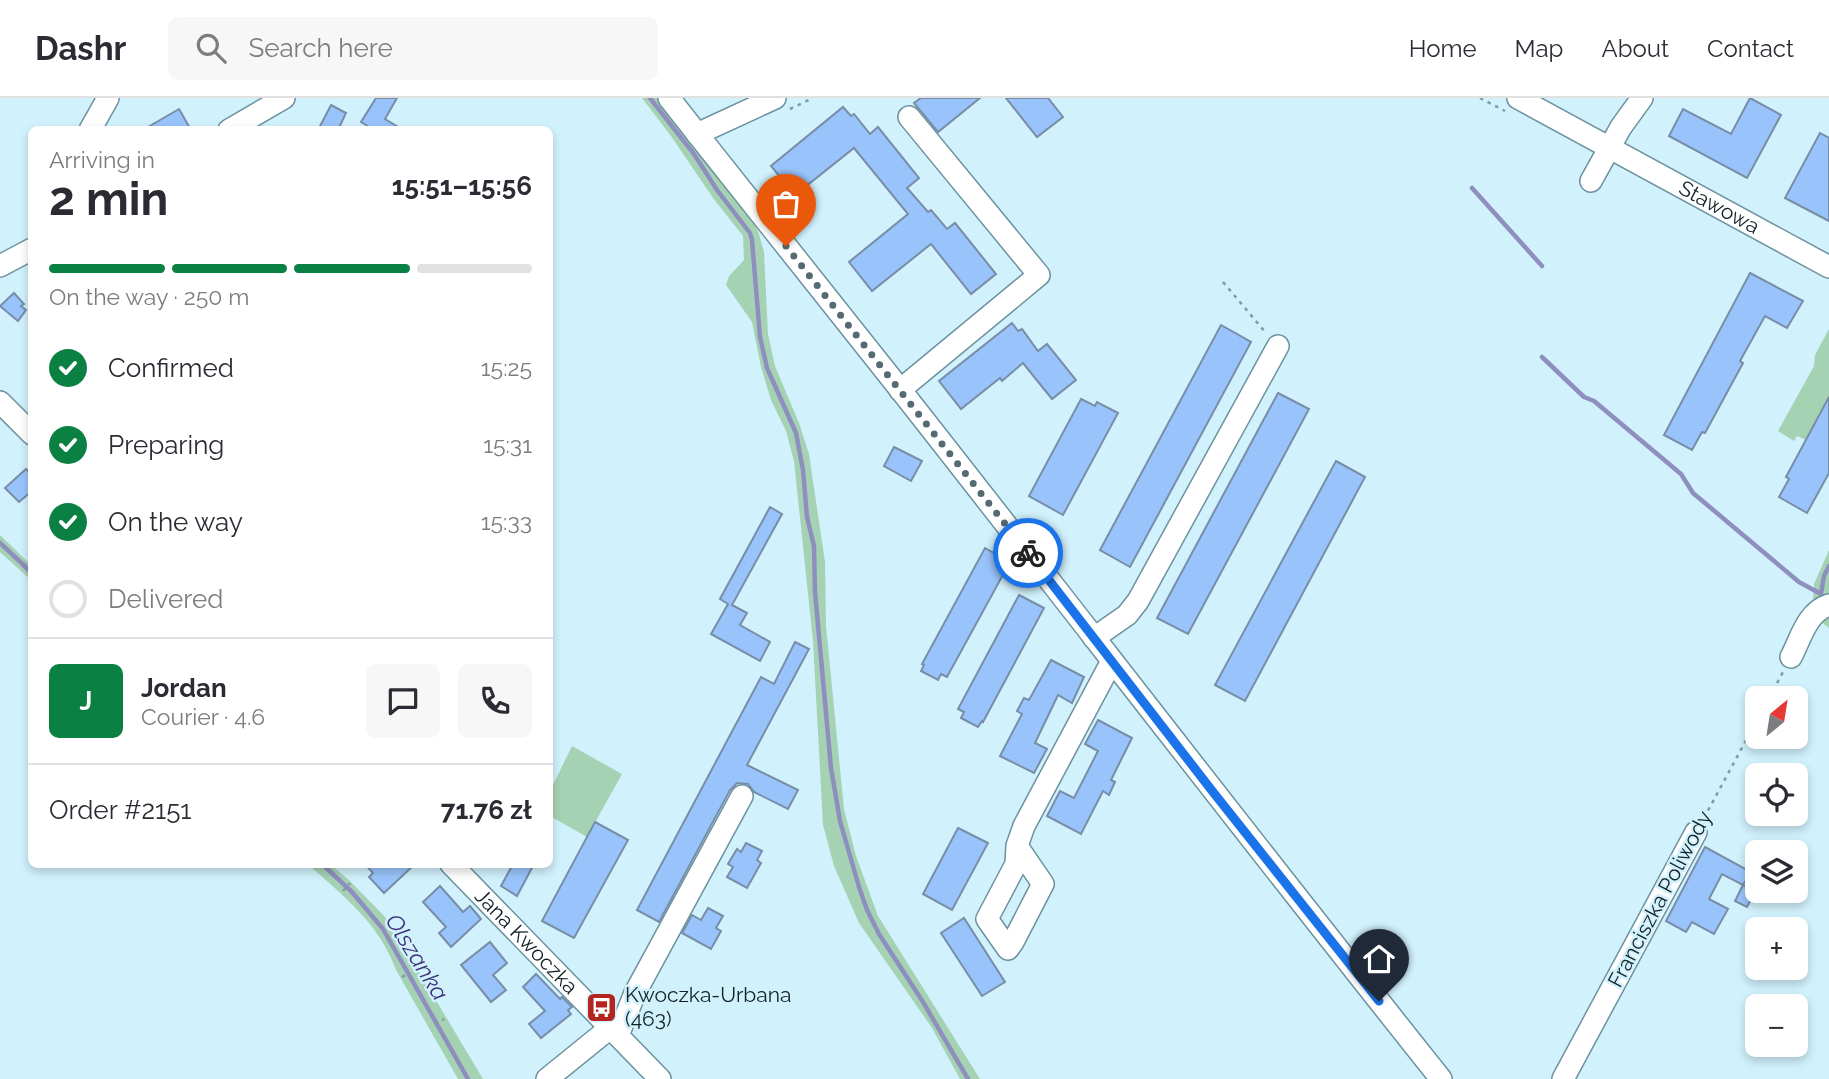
<!DOCTYPE html>
<html lang="en">
<head>
<meta charset="utf-8">
<style>
	:root { --surface:#fff; --page:#f7f7f7; --text:#2b2b33; --muted:#7c7c81; --line:#e1e1e2; --accent:#0b8043 }
	body { margin:0; font-family:Raleway,sans-serif; background:var(--page); color:var(--text); height:100vh; display:flex; flex-direction:column; font-size:26px; white-space:nowrap }
	* { box-sizing:border-box; margin:0 }
	p { font-size:23px; color:var(--muted) }
	.icon { flex:none; width:38px; height:38px; fill:none; stroke:currentColor; stroke-width:2; stroke-linecap:round; stroke-linejoin:round }
	.map { position:relative; flex:1; overflow:hidden }
	.drawer { position:absolute; left:28px; top:28px; width:525px; height:742px; display:flex; flex-direction:column; background:var(--surface); border-radius:10px; box-shadow:0 4px 10px #0003 }
	.drawer>* { flex:none }
	.needle { width:46px; rotate:30deg }
	.tools { position:absolute; left:1745px; top:588px; display:grid; gap:14px }
	.tools a { display:grid; place-items:center; width:63px; height:63px; border-radius:10px; background:var(--surface); box-shadow:0 4px 10px #0003; font-size:35px }
	.pin { position:absolute; display:grid; place-items:center; width:60px; height:60px; color:#fff; margin:-72px -30px; border-radius:50% 50% 50% 0; rotate:-45deg; box-shadow:0 0 7px #0007 }
	.pin .icon { rotate:45deg }
	.courier { position:absolute; display:grid; place-items:center; width:70px; height:70px; margin:-35px; border:5px solid #1a73e8; border-radius:50%; background:#fff; color:#222; box-shadow:0 2px 9px #0007 }
	.overview em { font-style:normal; font-weight:700 }
	.overview div { display:flex; flex-direction:column-reverse }
	.overview { display:flex; align-items:center; justify-content:space-between; height:119px; padding:0 21px }
	h1 { font-size:46px; font-weight:700; line-height:52px }
	.bar { display:grid; grid-template-columns:repeat(4,1fr); gap:10px 7px; align-content:center; height:84px; padding:0 21px }
	.bar i { height:9px; border-radius:5px; background:var(--line) }
	.bar .active { background:var(--accent) }
	.bar p { grid-column:span 4 }
	.line { display:flex; align-items:center; gap:18px; padding:0 21px; border-top:2px solid var(--line) }
	.line div { flex:1 }
	.round { display:grid; place-items:center; flex:none; width:74px; height:74px; border-radius:10px; background:var(--page) }
	ol { padding:0 21px; list-style:none }
	li { display:flex; align-items:center; gap:21px; height:77px }
	li p { margin-inline-start:auto }
	li .icon { padding:7px; border-radius:50%; background:var(--accent); color:#fff; stroke-width:4 }
	li:last-child { color:var(--muted) }
	li i { width:38px; height:38px; border:4px solid var(--line); border-radius:50% }
	header { display:flex; align-items:center; gap:42px; box-sizing:border-box; height:98px; padding:0 35px; background:var(--surface); border-bottom:2px solid var(--line) }
	header strong { font-size:33px }
	nav { display:flex; gap:38px; margin-inline-start:auto; font-size:24px }
	.search { width:490px; height:63px; background:var(--page); display:flex; align-items:center; gap:18px; box-sizing:border-box; padding:0 24px; border-radius:10px; color:var(--muted); font-size:26px }
	.map>svg:first-child { display:block }
	.green { fill:#a6d2b4 }
	.lines { fill:none; stroke-linecap:round; stroke-linejoin:round }
	.stream { stroke:#8e8fbe; stroke-width:4.5 }
	.building { fill:#99c4fb; stroke:#788da7; stroke-width:2 }
	.minor-casing { stroke:#6c929f; stroke-width:24 }
	.path { stroke:#819aa3; stroke-width:2.5; stroke-dasharray:3.5 5; stroke-linecap:butt }
	.minor { stroke:#fff; stroke-width:21 }
	.done { stroke:#566a72; stroke-width:7; stroke-dasharray:0 12.6 }
	.route { stroke:#1a73e8; stroke-width:9 }
	.labels { text-anchor:middle; stroke-width:5; stroke-linejoin:round; paint-order:stroke }
	.street-label { font-size:21px; fill:#132227; stroke:#d1f1fc }
	.poi-label { font-size:21px; fill:#132227; stroke:#d1f1fc; text-anchor:start }
	.water-label { font-size:23px; font-style:italic; fill:#3e307a; stroke:#d1f1fc }
</style>
</head>
<body>
<header>
<strong>Dashr</strong>
<div class="search"><svg class="icon" aria-label="search" viewBox="0 0 24 24"><circle cx="10" cy="10" r="6"/><path d="M15 15l6 6"/></svg>Search here</div>
<nav><a>Home</a><a>Map</a><a>About</a><a>Contact</a></nav>
</header>
<div class="map">
<svg width="1829" height="981" viewBox="0 0 1829 981">
	<rect width="100%" height="100%" fill="#d1f1fc"/>
	<g class="green">
		<path d="M642,0H664L743,105L758,133L764,154L768,236L775,268L799,325L809,356L825,464L826,528L844,711L856,758L878,818L980,981H960L932,930L859,825L834,768L823,727L813,543L794,363L786,333L771,302L761,269L752,224L726,187L729,178L744,162L743,138L713,100L671,38Z"/>
		<path d="M1829,231V307L1824,309L1806,342L1797,338L1794,343L1778,333L1814,268L1815,257Z"/>
		<path d="M0,437L31,467V482L0,454Z"/>
		<path d="M1829,452V530L1812,517L1814,486Z"/>
		<path d="M572,648L622,676L587,739L550,718V693Z"/>
		<path d="M309,767H331L349,782L388,822L483,981H458L396,872C379,825 344,799 309,767Z"/>
	</g>
	<g class="lines">
		<g class="stream">
			<path d="M650,0L694,56L717,92L750,135L752,142L760,239L767,270L796,335L803,372L807,419L814,448L815,494L831,670L840,723L859,789L867,812L879,836L923,904L968,981"/>
			<path d="M1472,90L1542,168"/>
			<path d="M1542,259L1584,299L1594,303L1681,376L1693,395L1799,484L1821,496L1824,478L1829,468"/>
			<path d="M0,445L32,475"/>
			<path d="M322,766L352,794L383,831L468,981"/>
		</g>
	</g>
	<g class="building">
		<path d="M376,0H397L385,21L403,32H374L361,24Z"/>
		<path d="M921,0H980L938,34L914,5Z"/>
		<path d="M1006,0H1048L1063,19L1037,39Z"/>
		<path d="M1750,0L1781,17L1747,80L1669,38L1683,11L1731,36Z"/>
		<path d="M331,7L346,15L338,32H318Z"/>
		<path d="M843,9L851,18L854,16L870,36L878,29L919,80L907,90L928,114L931,112L947,131L955,125L996,176L971,196L931,146L872,193L849,164L908,116L854,50L795,97L771,68Z"/>
		<path d="M179,11L191,32H143Z"/>
		<path d="M1820,35L1829,40V123L1785,100Z"/>
		<path d="M1750,175L1803,203L1787,230L1765,218L1740,263L1743,265L1705,335L1702,334L1692,352L1664,337Z"/>
		<path d="M14,195L24,206L21,208L26,212L18,223L0,208Z"/>
		<path d="M1012,225L1018,233L1022,231L1038,253L1047,246L1076,282L1052,301L1023,265L1002,283L1000,280L961,311L939,283Z"/>
		<path d="M1221,227L1251,244L1130,469L1100,452Z"/>
		<path d="M1278,295L1309,311L1188,536L1157,520Z"/>
		<path d="M1829,299V375L1807,415L1779,399L1789,381L1786,379Z"/>
		<path d="M1081,301L1095,308L1097,304L1118,315L1063,417L1029,398Z"/>
		<path d="M894,349L922,363L911,383L884,368Z"/>
		<path d="M1336,363L1365,379L1245,603L1215,587Z"/>
		<path d="M26,371L32,377V393L19,404L5,390Z"/>
		<path d="M770,409L782,416L732,507L747,515L740,527L770,544L760,563L711,536L728,506L720,501Z"/>
		<path d="M985,450L1010,464L947,579L941,576L938,582L921,573L924,567L922,566Z"/>
		<path d="M1019,497L1044,510L983,624L982,623L978,629L961,620L964,614L958,611Z"/>
		<path d="M795,544L809,551L747,667L798,692L788,711L754,694L748,686L737,685L730,692L659,824L637,812L761,579L774,586Z"/>
		<path d="M1051,562L1084,579L1072,605L1058,597L1035,645L1047,651L1034,675L1000,658L1022,616L1017,613L1024,600L1029,602Z"/>
		<path d="M1098,622L1132,640L1111,682L1115,684L1109,697L1103,693L1081,736L1047,718L1060,693L1074,700L1098,653L1085,646Z"/>
		<path d="M595,724L628,742L574,840L542,823Z"/>
		<path d="M958,730L988,745L952,812L923,796Z"/>
		<path d="M746,745L762,753L757,762L761,765L747,790L727,779L733,769L728,766L737,751L741,754Z"/>
		<path d="M1705,749L1751,774L1743,787L1722,776L1709,801L1728,811L1714,836L1692,824L1686,834L1666,823Z"/>
		<path d="M365,766H415L384,795L369,779L373,775Z"/>
		<path d="M513,766H534L517,798L501,788Z"/>
		<path d="M1743,787L1755,794L1747,809L1735,803Z"/>
		<path d="M440,788L463,814L470,808L481,821L451,849L439,835L446,829L423,804Z"/>
		<path d="M708,810L723,818L716,830L721,833L711,851L682,835L692,817L701,822Z"/>
		<path d="M964,820L1005,884L982,898L941,835Z"/>
		<path d="M490,844L507,865L493,877L506,892L491,904L461,867Z"/>
		<path d="M536,876L560,901L562,899L572,909L568,912L571,916L541,940L529,926L545,913L523,889Z"/>
	</g>
	<g class="lines">
		<defs>
			<g id="minor">
				<path d="M669,0C745,97 822,193 899,290C1080,520 1258,752 1441,981"/>
				<path id="s1" d="M1518,0L1829,169"/>
				<path d="M90,32L108,0"/>
				<path d="M229,32L284,0"/>
				<path d="M697,36L775,0"/>
				<path d="M1591,83L1621,29L1642,0"/>
				<path d="M0,168L32,151"/>
				<path d="M900,292L1039,177L909,19"/>
				<path d="M0,304L32,336"/>
				<path d="M1094,540L1127,517L1138,503L1278,248"/>
				<path d="M1791,559C1801,540 1807,514 1829,507"/>
				<path d="M1017,748L1043,786L1013,844L1008,851L987,821L1016,766L1017,748L1024,728L1112,563"/>
				<path id="s2" d="M451,766L660,981"/>
				<path d="M616,936L621,930L635,895L742,698"/>
				<path d="M547,981L610,930"/>
				<path d="M1563,981L1696,734"/>
			</g>
		</defs>
		<use href="#minor" class="minor-casing"/>
		<g class="path">
			<path d="M1480,0L1505,13"/>
			<path d="M790,11L813,0"/>
			<path d="M1223,184L1266,235"/>
			<path d="M1769,600L1783,574"/>
			<path d="M1704,720L1757,622"/>
			<path d="M343,793L350,785"/>
			<path d="M402,879L410,875"/>
			<path d="M435,927L444,921"/>
		</g>
		<use href="#minor" class="minor"/>
	</g>
	<g class="lines">
		<path class="done" d="M786,148L1028,455"/>
		<path class="route" d="M1028,455L1213,694L1379,903"/>
	</g>
	<defs>
		<symbol id="bus-square" viewBox="-11 -11 22 22"><rect x="-9" y="-9" width="18" height="18" rx="4" fill="#b42520" stroke="#d1f1fc"/><path d="M-5-6H5V4H4V6H2V4H-2V6H-4V4H-5ZM-3.5-4V0h7V-4ZM-3.5 1.2v1.5H-2V1.2ZM2 1.2v1.5H3.5V1.2Z" fill="#fff"/></symbol>
	</defs>
	<g fill-rule="evenodd">
		<use href="#bus-square" x="584" y="892" width="35" height="35"/>
	</g>
	<g class="labels">
		<g class="street-label">
			<text dy="7" stroke="none"><textPath href="#s1" startOffset="229">Stawowa</textPath></text>
			<text transform="translate(1660 801) rotate(-62)" y="7">Franciszka Poliwody</text>
			<text dy="7" stroke="none"><textPath href="#s2" startOffset="108">Jana Kwoczka</textPath></text>
		</g>
		<g class="poi-label">
			<text x="625" y="904">Kwoczka-Urbana<tspan x="625" dy="24">(463)</tspan></text>
		</g>
		<g class="water-label">
			<text transform="translate(417 859) rotate(58)" y="8">Olszanka</text>
		</g>
	</g>
</svg>
<div class="tools">
<a><svg class="needle" viewBox="-14 -14 28 28"><path d="M0-13l5 13h-10z" fill="#e53935"/><path d="M0 13l5-13h-10z" fill="#7c7c81"/></svg></a>
<a><svg class="icon" aria-label="locate" viewBox="0 0 24 24"><circle cx="12" cy="12" r="6"/><path d="M12 2v4M12 18v4M2 12h4M18 12h4"/></svg></a>
<a><svg class="icon" aria-label="layers" viewBox="0 0 24 24"><path d="M12 4l9 5-9 5-9-5zM3 14l9 5 9-5"/></svg></a>
<a>+</a>
<a>−</a>
</div>
<div class="pin" style="left:786px;top:148px;background:#ea580c"><svg class="icon" aria-label="bag" viewBox="0 0 24 24"><path d="M5 8h14l-1 12H6zM9 8a3 3 0 0 1 6 0"/></svg></div>
<div class="pin" style="left:1379px;top:903px;background:#1f2937"><svg class="icon" aria-label="home" viewBox="0 0 24 24"><path d="M3 11l9-7 9 7M6 9v11h12V9"/></svg></div>
<div class="courier" style="left:1028px;top:455px"><svg class="icon" aria-label="bike" viewBox="0 0 24 24"><circle cx="6" cy="16" r="4"/><circle cx="18" cy="16" r="4"/><path d="M6 16l4-8h5l3 8M10 8l3 8H6M13 5h3"/></svg></div>
<section class="drawer">
<div class="overview"><div><h1>2 min</h1><p>Arriving in</p></div><em>15:51–15:56</em></div>
<div class="bar"><i class="active"></i><i class="active"></i><i class="active"></i><i></i><p>On the way · 250 m</p></div>
<ol>
<li><svg class="icon" aria-label="check" viewBox="0 0 24 24"><path d="M5 12l5 5 9-10"/></svg>Confirmed<p>15:25</p></li>
<li><svg class="icon" aria-label="check" viewBox="0 0 24 24"><path d="M5 12l5 5 9-10"/></svg>Preparing<p>15:31</p></li>
<li><svg class="icon" aria-label="check" viewBox="0 0 24 24"><path d="M5 12l5 5 9-10"/></svg>On the way<p>15:33</p></li>
<li><i></i>Delivered</li>
</ol>
<div class="line" style="height:126px"><b class="round" style="background:var(--accent);color:#fff">J</b><div><b>Jordan</b><p>Courier · 4.6</p></div><a class="round"><svg class="icon" aria-label="chat" viewBox="0 0 24 24"><path d="M4 5h16v11H9l-5 4z"/></svg></a><a class="round"><svg class="icon" aria-label="phone" viewBox="0 0 24 24"><path d="M5 4h4l2 5-3 2q2 4 5 5l2-3 5 2v4C11 20 4 13 5 4z"/></svg></a></div>
<div class="line" style="height:91px"><div>Order #2151</div><b>71.76 zł</b></div>
</section>
</div>
</body>
</html>
